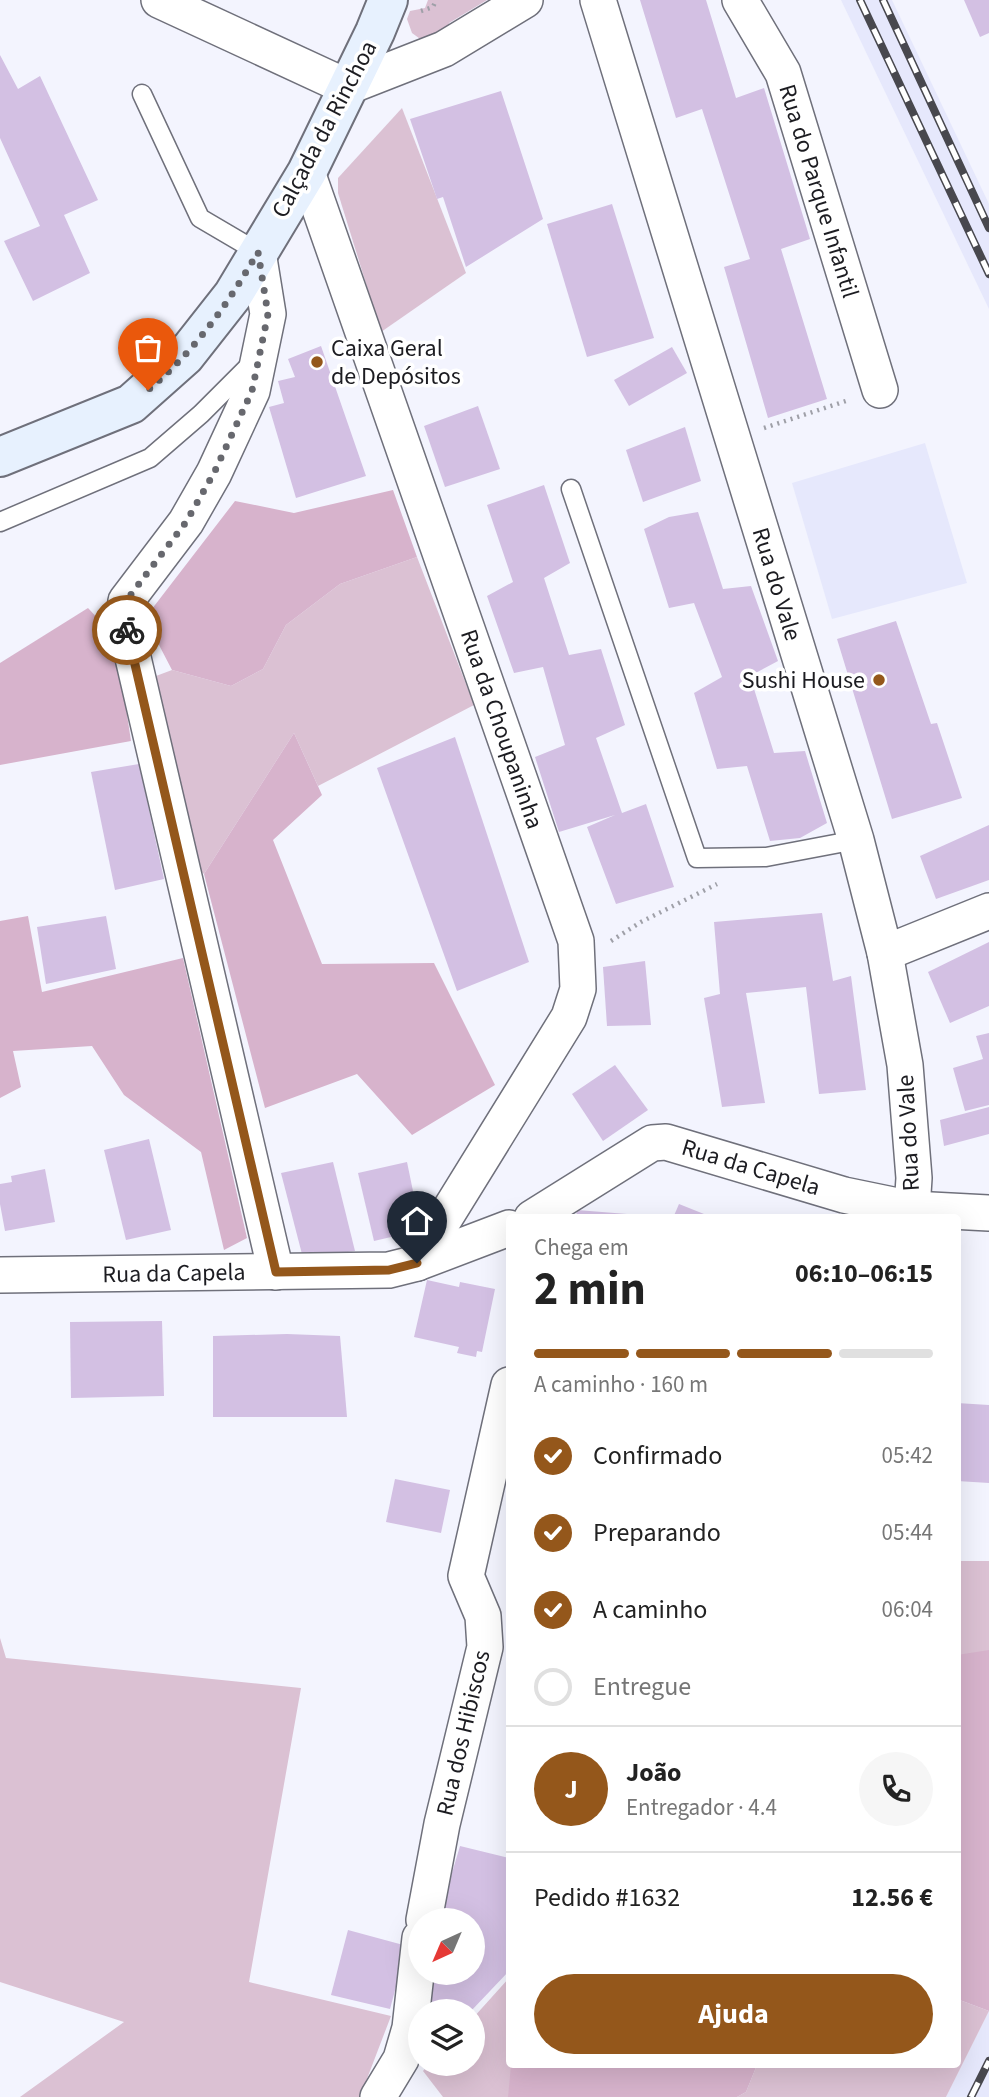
<!DOCTYPE html>
<html lang="pt">
<head>
<meta charset="utf-8">
<style>
	:root { --surface:#fff; --page:#f6f6f6; --text:#222; --muted:#767676; --line:#e0e0e0; --accent:#94571b }
	body { margin:0; font-family:"Source Sans 3",sans-serif; background:var(--page); color:var(--text); height:100vh; display:flex; flex-direction:column; font-size:26px; white-space:nowrap }
	* { box-sizing:border-box; margin:0 }
	p { font-size:23px; color:var(--muted) }
	.icon { flex:none; width:38px; height:38px; fill:none; stroke:currentColor; stroke-width:2; stroke-linecap:round; stroke-linejoin:round }
	.map { position:relative; flex:1; overflow:hidden }
	.panel { position:absolute; left:506px; top:1214px; width:455px; height:854px; display:flex; flex-direction:column; background:var(--surface); border-radius:7px; box-shadow:0 7px 28px #0002 }
	.panel>* { flex:none }
	.needle { width:46px; rotate:224deg }
	.buttons { position:absolute; left:408px; top:1908px; display:grid; gap:14px }
	.buttons a { display:grid; place-items:center; width:77px; height:77px; border-radius:50%; background:var(--surface); box-shadow:0 7px 28px #0002; font-size:35px }
	.pin { position:absolute; display:grid; place-items:center; width:60px; height:60px; color:#fff; margin:-72px -30px; border-radius:50% 50% 50% 0; rotate:-45deg; box-shadow:0 0 7px #0007 }
	.pin .icon { rotate:45deg }
	.courier { position:absolute; display:grid; place-items:center; width:70px; height:70px; margin:-35px; border:5px solid #94571b; border-radius:50%; background:#fff; color:#222; box-shadow:0 2px 9px #0007 }
	.head em { font-style:normal; font-weight:700 }
	.head div { display:flex; flex-direction:column-reverse }
	.head { display:flex; align-items:center; justify-content:space-between; height:119px; padding:0 28px }
	h1 { font-size:46px; font-weight:700; line-height:52px }
	.bar { display:grid; grid-template-columns:repeat(4,1fr); gap:10px 7px; align-content:center; height:84px; padding:0 28px }
	.bar i { height:9px; border-radius:5px; background:var(--line) }
	.bar .selected { background:var(--accent) }
	.bar p { grid-column:span 4 }
	.line { display:flex; align-items:center; gap:18px; padding:0 28px; border-top:2px solid var(--line) }
	.line div { flex:1 }
	.round { display:grid; place-items:center; flex:none; width:74px; height:74px; border-radius:37px; background:var(--page) }
	ol { padding:0 28px; list-style:none }
	li { display:flex; align-items:center; gap:21px; height:77px }
	li p { margin-inline-start:auto }
	li .icon { padding:7px; border-radius:50%; background:var(--accent); color:#fff; stroke-width:4 }
	li:last-child { color:var(--muted) }
	li i { width:38px; height:38px; border:4px solid var(--line); border-radius:50% }
	.action { display:flex; gap:14px; margin-top:auto; padding:14px 28px }
	.action a { flex:1; height:80px; border-radius:42px; background:var(--accent); color:#fff; font-size:28px; font-weight:700; line-height:80px; text-align:center }
	.map>svg:first-child { display:block }
	.built { fill:#e6e8fc }
	.green { fill:#dbc1d3 }
	.forest { fill:#d7b3cc }
	.building { fill:#d3c0e3 }
	.lines { fill:none; stroke-linecap:round; stroke-linejoin:round }
	.lane-casing { stroke:#6f707b; stroke-width:21 }
	.street-casing { stroke:#6f707b; stroke-width:38 }
	.secondary-casing { stroke:#6f707b; stroke-width:42 }
	.path { stroke:#9fa0a8; stroke-width:4.5; stroke-dasharray:2 5; stroke-linecap:butt }
	.lane { stroke:#fff; stroke-width:18 }
	.street { stroke:#fff; stroke-width:35 }
	.secondary { stroke:#e7f1fe; stroke-width:38 }
	.rail-casing { stroke:#48484e; stroke-width:8 }
	.rail { stroke:#fff; stroke-width:5; stroke-dasharray:16; stroke-linecap:butt }
	.done { stroke:#67686e; stroke-width:7; stroke-dasharray:0 12.6 }
	.route { stroke:#94571b; stroke-width:9 }
	.poi-dot { fill:#94571b; stroke:#fff; stroke-width:2.5 }
	.labels { text-anchor:middle; stroke-width:7; stroke-linejoin:round; paint-order:stroke }
	.street-label { font-size:24px; fill:#1c1c21; stroke:#fff }
	.poi-label { font-size:24px; fill:#1c1c21; stroke:#fff; text-anchor:start }
</style>
</head>
<body>
<div class="map">
<svg width="989" height="2097" viewBox="0 0 989 2097">
	<rect width="100%" height="100%" fill="#f3f4fe"/>
	<g class="built">
		<path d="M841,0H892L989,204V309Z"/>
		<path d="M925,443L967,583L832,619L792,483Z"/>
		<path d="M989,2011V2097H946Z"/>
	</g>
	<g class="green">
		<path d="M428,0H487L449,23L448,35L423,41L412,33L407,19L410,11L425,8Z"/>
		<path d="M402,108L466,273L381,332L338,193V178Z"/>
		<path d="M417,557L474,705L318,786L294,733L204,874L201,871L156,676L172,670L231,686L263,669L286,625L340,584Z"/>
		<path d="M957,1561H989V1652L957,1657Z"/>
		<path d="M0,1638L6,1658L301,1688L249,1982L391,2016L360,2097H20L124,2022L0,1982Z"/>
		<path d="M509,1978V2065H514L509,2097H443L423,2071L430,2063H472L473,2018Z"/>
		<path d="M957,1999L989,2011L946,2097H737L746,2092L757,2065H957Z"/>
	</g>
	<g class="forest">
		<path d="M393,490L417,557L340,584L286,625L263,669L231,686L172,670L145,618L235,501L294,513Z"/>
		<path d="M88,608L115,637L131,741L0,765V663Z"/>
		<path d="M294,733L322,795L273,840L322,964L434,963L495,1085L412,1135L357,1074L265,1108L204,874Z"/>
		<path d="M28,916L42,992L183,958L247,1238L224,1250L201,1152L124,1095L92,1046L13,1051L21,1087L0,1098V921Z"/>
		<path d="M989,1650V2011L957,1999V1655Z"/>
		<path d="M511,2065H757L746,2092L737,2097H508Z"/>
	</g>
	<g class="building">
		<path d="M640,0H706L736,98L764,88L810,239L781,249L827,399L768,418L724,267L750,259L702,109L676,118Z"/>
		<path d="M964,0H989V33L980,37Z"/>
		<path d="M0,55L18,89L40,76L98,200L64,215L90,273L33,301L4,241L40,226L0,138Z"/>
		<path d="M501,91L543,219L466,267L443,197L437,199L410,119Z"/>
		<path d="M612,204L654,338L587,357L547,224Z"/>
		<path d="M321,346L366,476L296,498L269,407L284,403L278,381L295,377L288,359Z"/>
		<path d="M672,347L687,373L629,406L614,380Z"/>
		<path d="M478,406L500,469L445,487L424,426Z"/>
		<path d="M685,427L701,481L643,502L626,450Z"/>
		<path d="M544,485L570,563L544,578L569,655L601,649L625,725L596,738L622,813L646,804L674,887L616,904L587,827L615,815L559,832L535,757L565,745L543,667L514,673L487,596L513,582L487,505Z"/>
		<path d="M698,512L723,589L751,586L778,661L750,676L774,753L805,751L827,823L800,838L770,841L747,766L717,769L694,693L722,677L694,603L669,608L644,529L669,517Z"/>
		<path d="M896,621L931,724L937,723L962,798L892,819L837,639Z"/>
		<path d="M455,737L529,962L457,991L377,768Z"/>
		<path d="M139,764L164,879L115,890L91,772Z"/>
		<path d="M989,825V880L936,899L920,856Z"/>
		<path d="M822,913L833,981L851,976L866,1090L819,1094L806,987L746,993L765,1103L722,1107L704,998L720,994L714,922Z"/>
		<path d="M106,916L116,969L46,984L37,927Z"/>
		<path d="M989,942V1006L950,1023L928,972Z"/>
		<path d="M645,961L651,1025L607,1026L603,967Z"/>
		<path d="M989,1033V1105L965,1111L953,1068L983,1059L976,1036Z"/>
		<path d="M615,1065L648,1110L603,1141L572,1094Z"/>
		<path d="M989,1107V1134L944,1146L940,1120Z"/>
		<path d="M149,1139L171,1230L126,1240L104,1150Z"/>
		<path d="M333,1162L355,1251L303,1258L281,1173Z"/>
		<path d="M407,1162L421,1230L374,1241L358,1173Z"/>
		<path d="M45,1169L55,1222L5,1231L0,1204V1184L12,1182L11,1176Z"/>
		<path d="M679,1204L714,1218H673Z"/>
		<path d="M577,1210L627,1214V1218H576Z"/>
		<path d="M427,1280L459,1287L460,1282L495,1289L482,1352L477,1351L476,1357L457,1353L459,1347L414,1337Z"/>
		<path d="M162,1321L164,1396L71,1398L70,1322Z"/>
		<path d="M287,1334L340,1336L347,1417H213V1336Z"/>
		<path d="M957,1403L989,1405V1483L957,1481Z"/>
		<path d="M395,1479L450,1490L441,1533L386,1522Z"/>
		<path d="M460,1846L509,1858V1971L471,2011H425L435,1972H472V1920H438Z"/>
		<path d="M348,1930L407,1946L390,2009L331,1995Z"/>
	</g>
	<g class="lines">
		<defs>
			<g id="lane">
				<path d="M142,94L200,218L258,252"/>
				<path d="M571,489L697,858L766,857L856,840"/>
				<path d="M0,522L150,458L201,414L253,362"/>
			</g>
			<g id="street">
				<path d="M159,0L347,87L444,49L525,0"/>
				<path d="M598,0L856,840L885,953L905,1065L914,1178L912,1209L908,1218"/>
				<path d="M740,0L783,73L880,390"/>
				<path d="M307,172L576,941L578,989L569,1017L417,1263"/>
				<path d="M258,252L268,314L252,391L214,473L186,522L126,601L124,619L276,1272"/>
				<path d="M885,953L989,911"/>
				<path d="M532,1218L652,1143L666,1142L844,1195L912,1209L989,1213"/>
				<path d="M0,1275L389,1270L417,1263L509,1228"/>
				<path d="M424,1920L442,1824L485,1647L483,1616L466,1576L509,1385"/>
				<path d="M378,2097L401,2059L410,2028L420,1938"/>
			</g>
			<path id="secondary" d="M0,457L131,404L185,356L233,295L307,172L375,32L388,0"/>
		</defs>
		<use href="#lane" class="lane-casing"/>
		<use href="#street" class="street-casing"/>
		<use href="#secondary" class="secondary-casing"/>
		<g class="path">
			<path d="M421,11L433,7L436,0"/>
			<path d="M764,428L849,400"/>
			<path d="M611,941L641,922L717,884"/>
		</g>
		<use href="#lane" class="lane"/>
		<use href="#street" class="street"/>
		<use href="#secondary" class="secondary"/>
		<defs>
			<g id="rail">
				<path d="M860,0L989,274"/>
				<path d="M883,0L989,228"/>
				<path d="M971,2097L989,2061"/>
			</g>
		</defs>
		<use href="#rail" class="rail-casing"/>
		<use href="#rail" class="rail"/>
	</g>
	<g class="lines">
		<path class="done" d="M127,630L124,619L126,601L186,522L214,473L252,391L268,314L258,252C227,305 196,350 148,390"/>
		<path class="route" d="M127,630L276,1272L389,1270L417,1263"/>
	</g>
	<g class="poi-dot">
		<circle cx="317" cy="362" r="7"/>
		<circle cx="879" cy="680" r="7"/>
	</g>
	<g class="labels">
		<g class="street-label">
			<text transform="translate(324 129) rotate(-62)" y="8">Calçada da Rinchoa</text>
			<text transform="translate(819 191) rotate(73)" y="8">Rua do Parque Infantil</text>
			<text transform="translate(777 584) rotate(73)" y="8">Rua do Vale</text>
			<text transform="translate(502 729) rotate(71)" y="8">Rua da Choupaninha</text>
			<text transform="translate(908 1133) rotate(-93)" y="8">Rua do Vale</text>
			<text transform="translate(751 1167) rotate(17)" y="8">Rua da Capela</text>
			<text transform="translate(174 1273) rotate(-1)" y="8">Rua da Capela</text>
			<text transform="translate(463 1733) rotate(-77)" y="8">Rua dos Hibiscos</text>
		</g>
		<g class="poi-label">
			<text x="331" y="356">Caixa Geral<tspan x="331" dy="28">de Depósitos</tspan></text>
			<text x="865" y="688" text-anchor="end">Sushi House</text>
		</g>
	</g>
</svg>
<div class="buttons">
<a><svg class="needle" viewBox="-14 -14 28 28"><path d="M0-13l5 13h-10z" fill="#e53935"/><path d="M0 13l5-13h-10z" fill="#767676"/></svg></a>
<a><svg class="icon" aria-label="layers" viewBox="0 0 24 24"><path d="M12 4l9 5-9 5-9-5zM3 14l9 5 9-5"/></svg></a>
</div>
<div class="pin" style="left:148px;top:390px;background:#ea580c"><svg class="icon" aria-label="bag" viewBox="0 0 24 24"><path d="M5 8h14l-1 12H6zM9 8a3 3 0 0 1 6 0"/></svg></div>
<div class="pin" style="left:417px;top:1263px;background:#1f2937"><svg class="icon" aria-label="home" viewBox="0 0 24 24"><path d="M3 11l9-7 9 7M6 9v11h12V9"/></svg></div>
<div class="courier" style="left:127px;top:630px"><svg class="icon" aria-label="bike" viewBox="0 0 24 24"><circle cx="6" cy="16" r="4"/><circle cx="18" cy="16" r="4"/><path d="M6 16l4-8h5l3 8M10 8l3 8H6M13 5h3"/></svg></div>
<section class="panel">
<div class="head"><div><h1>2 min</h1><p>Chega em</p></div><em>06:10–06:15</em></div>
<div class="bar"><i class="selected"></i><i class="selected"></i><i class="selected"></i><i></i><p>A caminho · 160 m</p></div>
<ol>
<li><svg class="icon" aria-label="check" viewBox="0 0 24 24"><path d="M5 12l5 5 9-10"/></svg>Confirmado<p>05:42</p></li>
<li><svg class="icon" aria-label="check" viewBox="0 0 24 24"><path d="M5 12l5 5 9-10"/></svg>Preparando<p>05:44</p></li>
<li><svg class="icon" aria-label="check" viewBox="0 0 24 24"><path d="M5 12l5 5 9-10"/></svg>A caminho<p>06:04</p></li>
<li><i></i>Entregue</li>
</ol>
<div class="line" style="height:126px"><b class="round" style="background:var(--accent);color:#fff">J</b><div><b>João</b><p>Entregador · 4.4</p></div><a class="round"><svg class="icon" aria-label="phone" viewBox="0 0 24 24"><path d="M5 4h4l2 5-3 2q2 4 5 5l2-3 5 2v4C11 20 4 13 5 4z"/></svg></a></div>
<div class="line" style="height:91px"><div>Pedido #1632</div><b>12.56 €</b></div>
<div class="action"><a>Ajuda</a></div>
</section>
</div>
</body>
</html>
